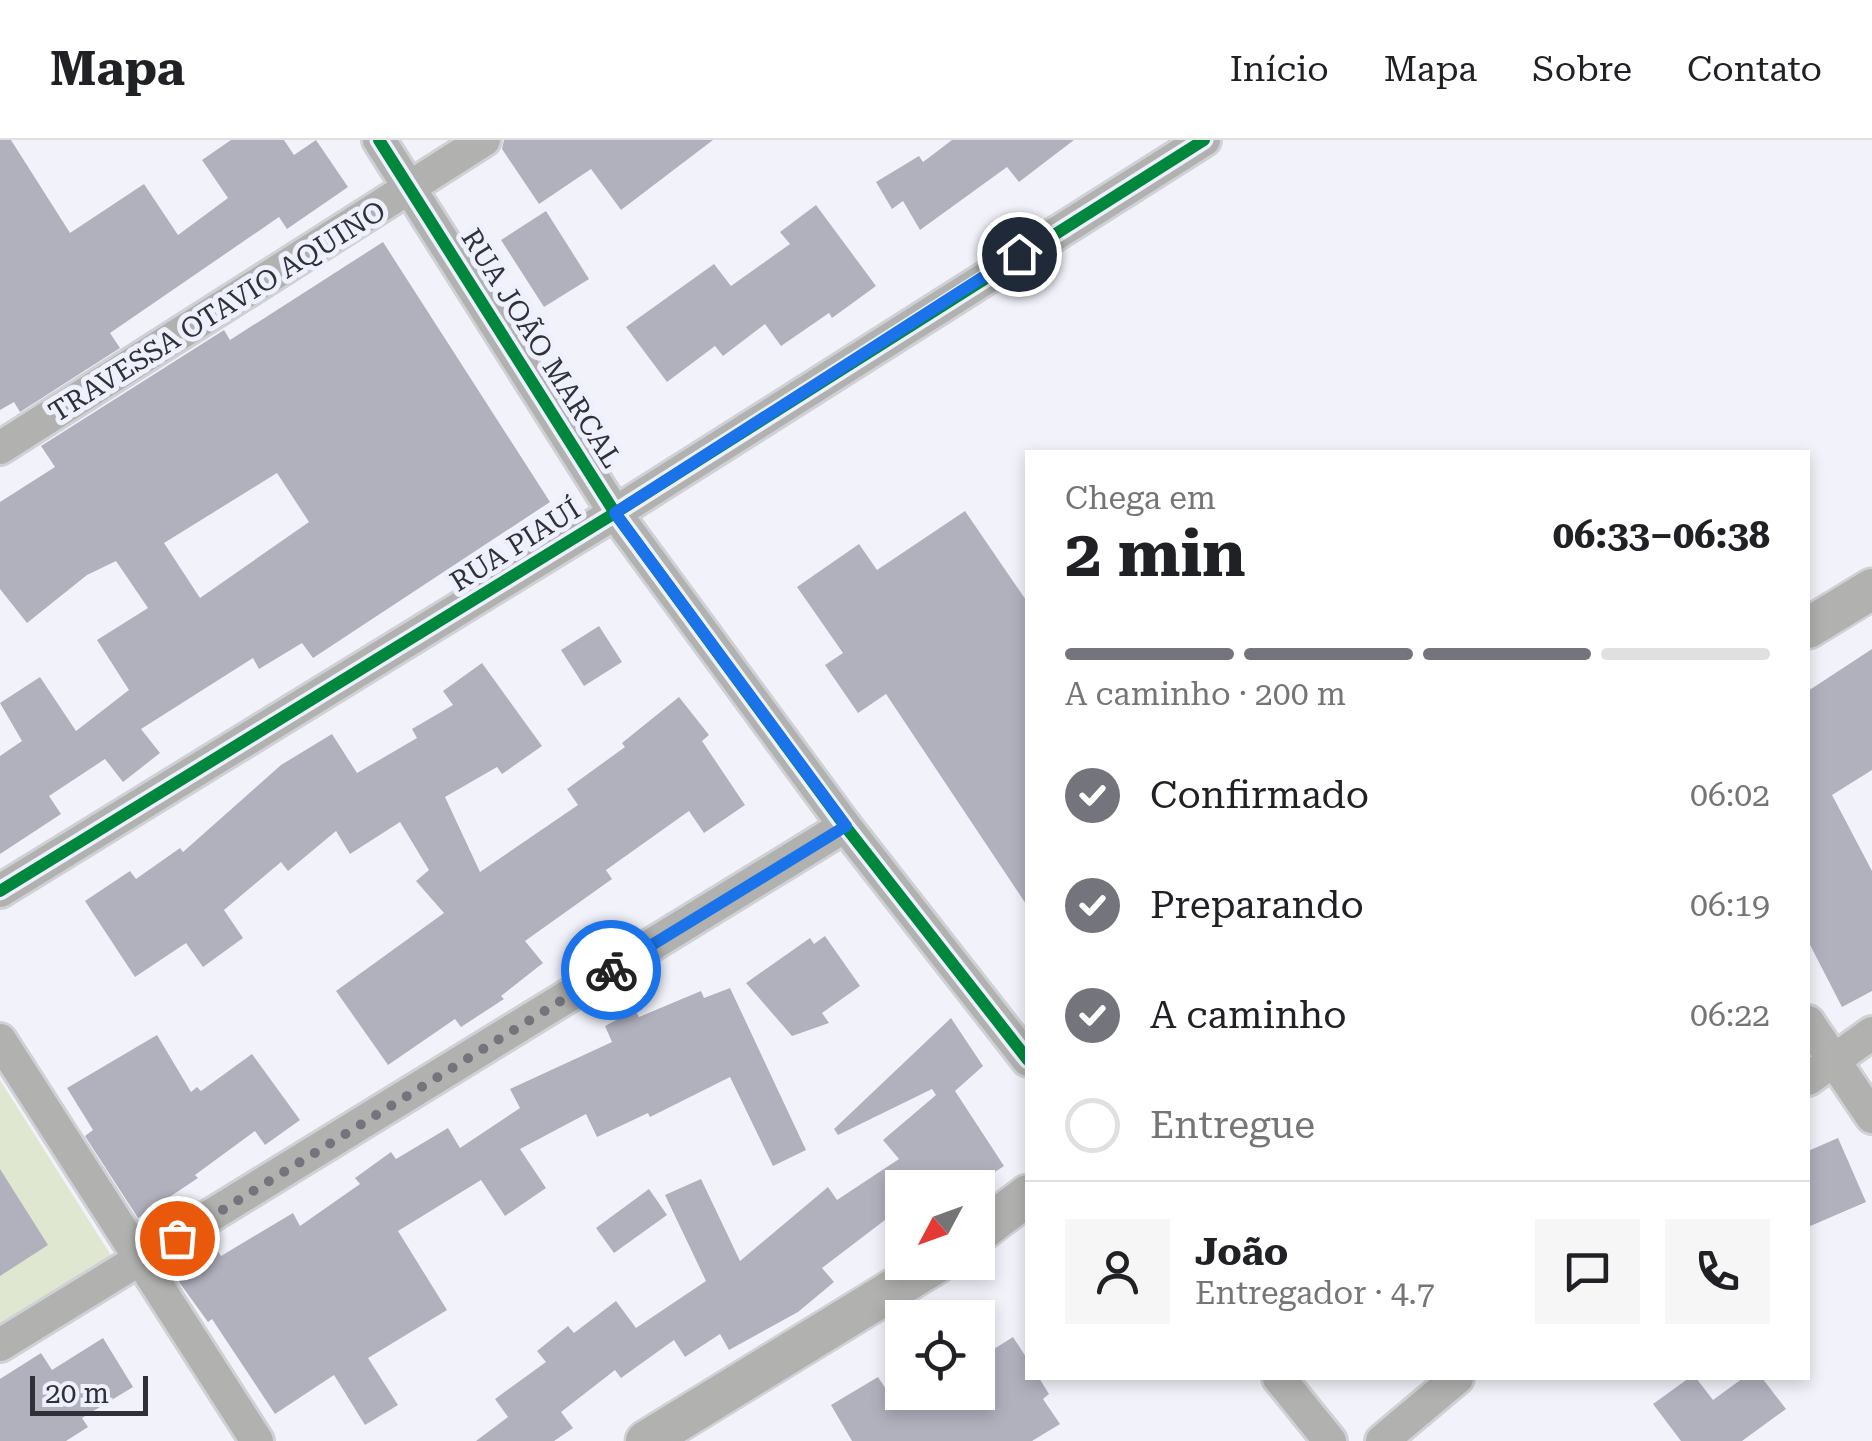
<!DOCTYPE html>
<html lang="pt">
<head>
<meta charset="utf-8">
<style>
	:root { --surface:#fff; --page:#f6f6f6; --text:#202124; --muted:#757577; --line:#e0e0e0; --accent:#74747d }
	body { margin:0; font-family:"Roboto Serif",serif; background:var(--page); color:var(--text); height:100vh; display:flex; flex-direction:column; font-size:38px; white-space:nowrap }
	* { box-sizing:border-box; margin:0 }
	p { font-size:32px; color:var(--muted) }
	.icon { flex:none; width:55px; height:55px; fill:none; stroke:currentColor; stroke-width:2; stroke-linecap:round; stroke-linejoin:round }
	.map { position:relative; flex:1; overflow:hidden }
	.side { position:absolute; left:1025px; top:310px; width:785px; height:930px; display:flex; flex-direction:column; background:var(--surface); border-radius:0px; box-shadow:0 5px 15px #0003 }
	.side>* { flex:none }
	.needle { width:65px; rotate:229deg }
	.tools { position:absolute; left:885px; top:1030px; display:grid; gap:20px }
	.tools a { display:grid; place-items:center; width:110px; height:110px; border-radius:0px; background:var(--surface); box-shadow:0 5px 15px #0003; font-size:50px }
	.scale { position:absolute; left:30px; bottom:25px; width:118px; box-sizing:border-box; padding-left:10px; border:5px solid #303039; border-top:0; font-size:28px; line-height:35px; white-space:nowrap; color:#303039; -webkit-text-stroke:8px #eff0fe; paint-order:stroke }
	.pin { position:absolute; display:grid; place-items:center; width:85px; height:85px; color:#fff; margin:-42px; border:5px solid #fff; border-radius:50%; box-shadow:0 2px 10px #0007 }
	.courier { position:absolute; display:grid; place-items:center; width:100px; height:100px; margin:-50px; border:8px solid #1a73e8; border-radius:50%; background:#fff; color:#222; box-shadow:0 2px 12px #0007 }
	.summary em { font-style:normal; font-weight:700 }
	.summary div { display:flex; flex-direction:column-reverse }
	.summary { display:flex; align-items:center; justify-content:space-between; height:170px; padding:0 40px }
	h1 { font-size:65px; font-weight:700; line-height:75px }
	.bar { display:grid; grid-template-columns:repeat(4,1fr); gap:15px 10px; align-content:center; height:120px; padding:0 40px }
	.bar i { height:12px; border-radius:8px; background:var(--line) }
	.bar .current { background:var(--accent) }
	.bar p { grid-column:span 4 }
	.line { display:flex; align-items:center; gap:25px; padding:0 40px; border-top:2px solid var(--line) }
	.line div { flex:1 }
	.round { display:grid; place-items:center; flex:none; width:105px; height:105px; border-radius:0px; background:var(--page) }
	ol { padding:0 40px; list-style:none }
	li { display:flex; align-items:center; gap:30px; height:110px }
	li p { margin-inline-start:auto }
	li .icon { padding:10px; border-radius:50%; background:var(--accent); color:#fff; stroke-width:4 }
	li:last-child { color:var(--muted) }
	li i { width:55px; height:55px; border:5px solid var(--line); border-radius:50% }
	header { display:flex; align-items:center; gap:60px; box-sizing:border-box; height:140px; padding:0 50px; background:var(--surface); border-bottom:2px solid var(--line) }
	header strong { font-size:48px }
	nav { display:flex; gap:55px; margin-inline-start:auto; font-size:35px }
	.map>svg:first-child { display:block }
	.green { fill:#e0e7d1 }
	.building { fill:#b1b1be; fill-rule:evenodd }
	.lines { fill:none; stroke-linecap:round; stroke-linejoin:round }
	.minor-casing { stroke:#d0d1d6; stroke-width:38 }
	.tertiary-casing { stroke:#d0d1d6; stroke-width:45 }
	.minor { stroke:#b1b2b0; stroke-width:32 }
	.tertiary { stroke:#b1b2b0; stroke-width:40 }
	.cycleway-casing { stroke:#eff0fe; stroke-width:19 }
	.cycleway { stroke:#00873e; stroke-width:12 }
	.done { stroke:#74747d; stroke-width:10; stroke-dasharray:0 18 }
	.route { stroke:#1a73e8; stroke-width:12 }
	.labels { text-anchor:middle; stroke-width:10; stroke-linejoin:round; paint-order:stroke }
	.street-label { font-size:28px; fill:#303039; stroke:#eff0fe }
</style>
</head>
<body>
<header>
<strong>Mapa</strong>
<nav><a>Início</a><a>Mapa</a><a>Sobre</a><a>Contato</a></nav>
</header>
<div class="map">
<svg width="1872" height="1301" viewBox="0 0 1872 1301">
	<rect width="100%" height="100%" fill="#f2f3fa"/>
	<path class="green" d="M0,940L112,1117L0,1188Z"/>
	<g class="building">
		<path d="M0,0H11L70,93L144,44L178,95L228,58L202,20L231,0H284L294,15L316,0L348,47L287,89L279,77L110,193L120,208L20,272L14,262L0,270Z"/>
		<path d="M504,0H713L621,70L591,29L539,64L502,9Z"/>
		<path d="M952,0H1074L1019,42L1007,27L920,90L903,61L892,69L876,42L919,16L923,22Z"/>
		<path d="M816,65L876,146L832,178L829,173L781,206L765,184L723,216L715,206L667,242L626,187L714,124L731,146L790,104L780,92Z"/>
		<path d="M546,71L589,139L544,167L501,100Z"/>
		<path d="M383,102L550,362L313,518L302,503L259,529L253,518L141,589L160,613L123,642L105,619L49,656L61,674L0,714V616L22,601L0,563L40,537L76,591L129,550L97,500L148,468L116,421L87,435L27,483L0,449V362L55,327L41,306L224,190L230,200ZM277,333L309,382L200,458L164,403Z"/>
		<path d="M965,371L1028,463V767L886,554L858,573L825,525L843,513L797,447L859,404L877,430Z"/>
		<path d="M599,486L622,522L584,546L561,510Z"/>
		<path d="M1872,509V630L1832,655L1872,731V851L1842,867L1808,801V551Z"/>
		<path d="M482,523L542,606L502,634L497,627L445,657L480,732L578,665L567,649L625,607L622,603L679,557L709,595L702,601L745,665L704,693L689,671L606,730L612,739L525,801L543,823L501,856L504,859L461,887L455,879L388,925L336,851L444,773L416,741L429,730L400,682L350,714L336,691L288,731L281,722L224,770L243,798L203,827L186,803L135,837L85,761L130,731L136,739L180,708L183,712L281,625L332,594L357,633L417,598L412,589L453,565L443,551Z"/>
		<path d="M825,796L860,846L822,873L829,883L792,896L746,843L810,798L814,804Z"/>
		<path d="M730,848L806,1010L773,1026L730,937L650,977L648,973L597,997L586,974L520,1009L546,1048L505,1076L481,1040L398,1091L447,1170L368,1218L398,1265L365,1285L334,1235L275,1274L212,1179L208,1182L174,1135L214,1106L221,1116L293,1073L300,1086L360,1044L355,1038L391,1012L396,1019L448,988L460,1008L520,968L510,949L612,902L605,886L635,870L639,877L701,851L704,858Z"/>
		<path d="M951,878L983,926L955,951L1004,1026L971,1048H902V1067L822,1128L834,1142L798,1172L729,1210L720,1194L685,1217L674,1200L621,1238L615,1230L561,1272L573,1288L554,1301H476L508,1277L495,1259L546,1222L537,1211L568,1186L574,1193L616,1161L636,1188L706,1141L665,1055L701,1039L740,1121L828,1047L837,1060L899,1019L883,1000L936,955L932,949L838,995L834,989Z"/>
		<path d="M157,895L191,952L197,947L201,951L252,914L300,980L265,1005L255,991L195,1035L198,1038L138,1078L85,996L93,990L67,948Z"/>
		<path d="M1838,998L1866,1062L1808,1087V1011Z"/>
		<path d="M0,1029L48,1105L0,1136Z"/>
		<path d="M649,1049L667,1075L614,1113L596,1088Z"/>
		<path d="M1013,1197L1028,1220V1238H1039L1049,1254L1043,1259L1060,1284L1032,1301H852L831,1265L878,1237L888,1252H978V1219Z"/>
		<path d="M103,1198L133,1247L82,1278L88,1287L66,1301H0V1239L41,1213L52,1230Z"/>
		<path d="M1689,1238H1696L1713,1260L1743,1238H1762L1786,1269L1742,1301H1681L1653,1264Z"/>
	</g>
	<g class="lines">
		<defs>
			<g id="minor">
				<path d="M379,0L615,373L845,686L1028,920"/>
				<path d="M0,308L484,0"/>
				<path d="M0,751L615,373L1204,0"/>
				<path d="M1808,882L1872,977"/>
				<path d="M0,900L257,1301"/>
				<path d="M1808,939L1872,893"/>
				<path d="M0,1205L845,686"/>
				<path d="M1279,1238L1330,1301"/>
				<path d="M1382,1301L1457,1238"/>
			</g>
			<g id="tertiary">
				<path d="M1808,488L1872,449"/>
				<path d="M978,1093L1028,1055"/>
				<path d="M646,1301L938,1122"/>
			</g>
		</defs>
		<use href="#minor" class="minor-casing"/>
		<use href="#tertiary" class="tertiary-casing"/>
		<use href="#minor" class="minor"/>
		<use href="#tertiary" class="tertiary"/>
		<defs>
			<g id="cycleway">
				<path d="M379,0L615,373L845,686L1028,920"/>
				<path d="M0,751L615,373L1204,0"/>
			</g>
		</defs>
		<use href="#cycleway" class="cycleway-casing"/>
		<use href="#cycleway" class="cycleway"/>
	</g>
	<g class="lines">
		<path class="done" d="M177,1098L611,830"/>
		<path class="route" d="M611,830L846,686L615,373L1019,114"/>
	</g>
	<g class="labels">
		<g class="street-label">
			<text transform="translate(217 171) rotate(-32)" y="10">TRAVESSA OTAVIO AQUINO</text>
			<text transform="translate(542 208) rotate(58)" y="10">RUA JOÃO MARCAL</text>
			<text transform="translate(515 405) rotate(-32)" y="10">RUA PIAUÍ</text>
		</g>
	</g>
</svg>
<div class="tools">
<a><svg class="needle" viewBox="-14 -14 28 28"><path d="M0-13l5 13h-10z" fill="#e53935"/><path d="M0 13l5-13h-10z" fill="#757577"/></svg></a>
<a><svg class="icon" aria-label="locate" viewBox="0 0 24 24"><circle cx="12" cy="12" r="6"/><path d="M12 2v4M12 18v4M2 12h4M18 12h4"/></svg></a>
</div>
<div class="scale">20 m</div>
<div class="pin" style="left:177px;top:1098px;background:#ea580c"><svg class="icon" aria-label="bag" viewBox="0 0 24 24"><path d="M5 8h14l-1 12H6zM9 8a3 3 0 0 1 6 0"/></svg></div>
<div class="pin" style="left:1019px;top:114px;background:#1f2937"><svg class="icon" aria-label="home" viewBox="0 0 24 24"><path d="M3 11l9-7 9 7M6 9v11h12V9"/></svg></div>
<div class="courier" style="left:611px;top:830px"><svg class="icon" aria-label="bike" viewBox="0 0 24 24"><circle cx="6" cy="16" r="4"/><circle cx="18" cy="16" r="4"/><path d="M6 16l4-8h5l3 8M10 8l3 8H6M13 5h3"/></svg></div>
<section class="side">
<div class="summary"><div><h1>2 min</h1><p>Chega em</p></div><em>06:33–06:38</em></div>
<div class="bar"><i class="current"></i><i class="current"></i><i class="current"></i><i></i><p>A caminho · 200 m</p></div>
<ol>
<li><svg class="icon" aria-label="check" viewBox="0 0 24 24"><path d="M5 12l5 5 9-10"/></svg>Confirmado<p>06:02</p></li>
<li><svg class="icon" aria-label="check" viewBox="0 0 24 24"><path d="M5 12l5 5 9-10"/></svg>Preparando<p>06:19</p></li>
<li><svg class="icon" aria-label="check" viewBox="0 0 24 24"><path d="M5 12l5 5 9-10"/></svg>A caminho<p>06:22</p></li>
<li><i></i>Entregue</li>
</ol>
<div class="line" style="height:180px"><a class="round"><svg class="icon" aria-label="person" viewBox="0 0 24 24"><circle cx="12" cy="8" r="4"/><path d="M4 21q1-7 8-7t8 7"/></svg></a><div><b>João</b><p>Entregador · 4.7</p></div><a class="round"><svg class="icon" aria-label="chat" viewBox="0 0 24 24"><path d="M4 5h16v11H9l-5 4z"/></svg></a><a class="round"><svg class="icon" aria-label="phone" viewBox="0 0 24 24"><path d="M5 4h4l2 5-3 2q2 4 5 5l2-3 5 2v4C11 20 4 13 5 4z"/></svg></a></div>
</section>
</div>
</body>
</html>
